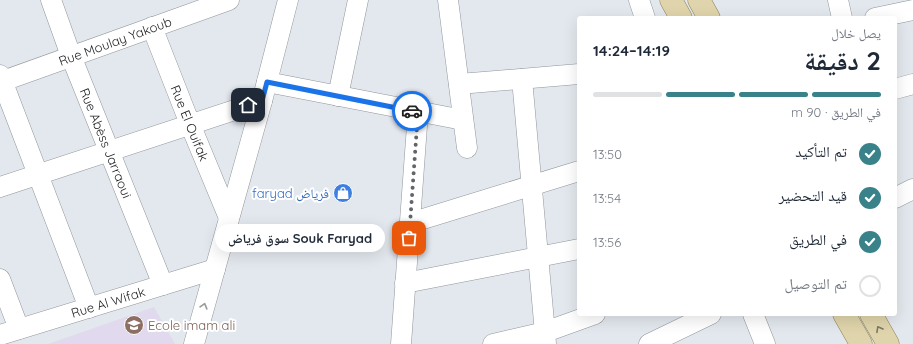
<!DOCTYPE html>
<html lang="ar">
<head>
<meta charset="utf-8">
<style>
	:root { --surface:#fff; --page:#f2f2f3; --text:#1f2937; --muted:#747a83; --line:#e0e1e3; --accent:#3a8289 }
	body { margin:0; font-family:Quicksand,"Noto Naskh Arabic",sans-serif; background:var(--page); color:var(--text); direction:rtl; height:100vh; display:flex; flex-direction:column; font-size:15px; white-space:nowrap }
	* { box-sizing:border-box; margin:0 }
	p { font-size:13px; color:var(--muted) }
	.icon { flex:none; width:22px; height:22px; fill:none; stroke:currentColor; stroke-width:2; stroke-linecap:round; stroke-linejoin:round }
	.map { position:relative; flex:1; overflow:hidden; direction:ltr }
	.side { position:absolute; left:577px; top:16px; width:320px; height:300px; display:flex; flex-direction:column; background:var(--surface); border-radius:4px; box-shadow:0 4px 16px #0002; direction:rtl }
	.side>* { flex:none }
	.pin { position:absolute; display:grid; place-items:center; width:34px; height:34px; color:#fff; margin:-17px; border-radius:8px; box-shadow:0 2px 6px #0006 }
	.courier { position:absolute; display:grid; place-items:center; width:40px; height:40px; margin:-20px; border:3px solid #1a73e8; border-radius:50%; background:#fff; color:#222; box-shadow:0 1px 5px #0007 }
	.bubble { position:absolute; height:28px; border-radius:14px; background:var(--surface); box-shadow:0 4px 16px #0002; font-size:13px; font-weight:700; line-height:28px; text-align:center; direction:rtl }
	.summary em { font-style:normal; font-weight:700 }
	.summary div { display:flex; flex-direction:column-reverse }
	.summary { display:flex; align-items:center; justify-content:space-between; height:68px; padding:0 16px }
	h1 { font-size:26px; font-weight:700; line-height:30px }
	.bar { display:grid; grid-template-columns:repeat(4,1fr); gap:6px 4px; align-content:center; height:48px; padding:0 16px }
	.bar i { height:5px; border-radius:3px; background:var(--line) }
	.bar .selected { background:var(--accent) }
	.bar p { grid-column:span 4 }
	ol { padding:0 16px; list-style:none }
	li { display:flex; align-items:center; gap:12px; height:44px }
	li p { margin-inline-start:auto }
	li .icon { padding:4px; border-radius:50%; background:var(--accent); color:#fff; stroke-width:4 }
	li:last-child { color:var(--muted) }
	li i { width:22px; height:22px; border:2px solid var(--line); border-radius:50% }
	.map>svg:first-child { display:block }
	.education { fill:#e1d9ee }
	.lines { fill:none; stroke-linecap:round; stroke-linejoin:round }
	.minor-casing { stroke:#91969b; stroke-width:21 }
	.major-casing { stroke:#8c8256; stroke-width:23 }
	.minor { stroke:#fff; stroke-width:20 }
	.major { stroke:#dfd4ab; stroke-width:22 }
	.oneway { stroke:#999a9b }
	.oneway2 { stroke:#7e7966 }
	.done { stroke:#626568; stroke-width:4; stroke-dasharray:0 7.2 }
	.route { stroke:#1a73e8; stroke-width:5 }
	.labels { text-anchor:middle; stroke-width:4; stroke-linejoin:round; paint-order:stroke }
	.street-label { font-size:13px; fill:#1c1e20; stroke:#fff }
	.shop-label { font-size:13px; fill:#366cbe; stroke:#fff; text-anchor:end }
	.education-label { font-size:13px; fill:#785e54; stroke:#fff; text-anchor:start }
</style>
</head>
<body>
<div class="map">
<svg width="913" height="344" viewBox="0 0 913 344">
	<rect width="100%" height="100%" fill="#e3e8ee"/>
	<path class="education" d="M154,307L175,344H48Z"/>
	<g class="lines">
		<defs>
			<g id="minor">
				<path d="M51,0L71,56L163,285"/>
				<path d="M448,0L467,148"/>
				<path d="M639,0L645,18"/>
				<path d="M838,0L842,18"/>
				<path d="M875,18L913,10"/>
				<path d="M152,27L190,124L229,218"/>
				<path d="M0,75L89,308"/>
				<path d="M522,79L546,344"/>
				<path d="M0,82L229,0"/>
				<path d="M267,82L463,120"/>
				<path d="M459,84L579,74"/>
				<path d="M895,89L913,84"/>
				<path d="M338,96L358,0"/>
				<path d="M0,187L262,101"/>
				<path d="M895,198L913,189"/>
				<path d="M410,223L579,171"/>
				<path d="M0,279L19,329"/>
				<path d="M405,283L579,249"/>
				<path d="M753,314L765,344"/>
				<path d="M0,335L215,269"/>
				<path d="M194,344L262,101L288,0"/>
				<path d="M401,344L418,112"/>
				<path d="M493,344L545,332L595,314"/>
				<path d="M649,344L711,314"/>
			</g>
			<g id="major">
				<path d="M671,0L681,18"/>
				<path d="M699,0L709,18"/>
				<path d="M844,314L861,344"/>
				<path d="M871,314L888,344"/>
			</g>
		</defs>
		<use href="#minor" class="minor-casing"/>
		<use href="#major" class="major-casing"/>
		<use href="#minor" class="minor"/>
		<use href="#major" class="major"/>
	</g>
	<defs><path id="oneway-chevron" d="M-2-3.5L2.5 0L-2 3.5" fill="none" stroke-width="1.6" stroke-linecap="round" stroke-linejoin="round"/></defs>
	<use class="oneway" href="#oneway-chevron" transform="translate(204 306) rotate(-74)"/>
	<use class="oneway2" href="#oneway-chevron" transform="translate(879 329) rotate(-119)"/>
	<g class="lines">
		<path class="done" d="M409,238L418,112L412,111"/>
		<path class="route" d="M248,105L262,101L267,82L412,111"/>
	</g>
	<defs>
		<symbol id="shop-disc" viewBox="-11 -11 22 22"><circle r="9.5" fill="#3f7fe0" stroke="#fff"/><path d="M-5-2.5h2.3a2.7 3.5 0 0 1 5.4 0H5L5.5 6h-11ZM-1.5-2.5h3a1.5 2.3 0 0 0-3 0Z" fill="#fff"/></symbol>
		<symbol id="school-disc" viewBox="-11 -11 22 22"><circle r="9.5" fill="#8d6e63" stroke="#fff"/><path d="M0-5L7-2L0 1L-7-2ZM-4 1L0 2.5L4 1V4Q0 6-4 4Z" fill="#fff"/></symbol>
	</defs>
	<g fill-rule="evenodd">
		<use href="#shop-disc" x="332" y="182" width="22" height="22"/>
		<use href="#school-disc" x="123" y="314" width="22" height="22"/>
	</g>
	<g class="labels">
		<g class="street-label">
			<text transform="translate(115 41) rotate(-20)" y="5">Rue Moulay Yakoub</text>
			<text transform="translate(190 123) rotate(68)" y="5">Rue El Ouifak</text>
			<text transform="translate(106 143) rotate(68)" y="5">Rue Abèss Jarraoui</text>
			<text transform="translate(108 302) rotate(-17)" y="5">Rue Al Wifak</text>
		</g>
		<g class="shop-label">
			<text x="329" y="198">faryad فرياض</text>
		</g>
		<g class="education-label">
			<text x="148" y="330">Ecole imam ali</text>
		</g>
	</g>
</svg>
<div class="pin" style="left:409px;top:238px;background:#ea580c"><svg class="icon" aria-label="bag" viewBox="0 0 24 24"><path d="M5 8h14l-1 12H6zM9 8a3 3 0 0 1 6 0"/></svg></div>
<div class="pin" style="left:248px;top:105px;background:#1f2937"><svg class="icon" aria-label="home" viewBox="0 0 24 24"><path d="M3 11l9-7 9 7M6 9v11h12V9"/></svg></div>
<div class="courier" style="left:412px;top:111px"><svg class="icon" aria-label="car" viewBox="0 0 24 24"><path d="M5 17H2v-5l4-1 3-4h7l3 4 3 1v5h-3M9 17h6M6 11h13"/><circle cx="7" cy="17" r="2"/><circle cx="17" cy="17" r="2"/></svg></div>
<div class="bubble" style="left:215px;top:224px;width:170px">Souk Faryad سوق فرياض</div>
<section class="side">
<div class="summary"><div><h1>2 دقيقة</h1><p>يصل خلال</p></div><em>14:19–14:24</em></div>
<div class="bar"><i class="selected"></i><i class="selected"></i><i class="selected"></i><i></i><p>في الطريق · 90 m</p></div>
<ol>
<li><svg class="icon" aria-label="check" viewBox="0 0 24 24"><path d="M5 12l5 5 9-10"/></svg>تم التأكيد<p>13:50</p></li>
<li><svg class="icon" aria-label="check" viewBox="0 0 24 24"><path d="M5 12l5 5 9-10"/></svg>قيد التحضير<p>13:54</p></li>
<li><svg class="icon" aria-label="check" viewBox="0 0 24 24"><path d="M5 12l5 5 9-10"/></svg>في الطريق<p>13:56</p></li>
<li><i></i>تم التوصيل</li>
</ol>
</section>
</div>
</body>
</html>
